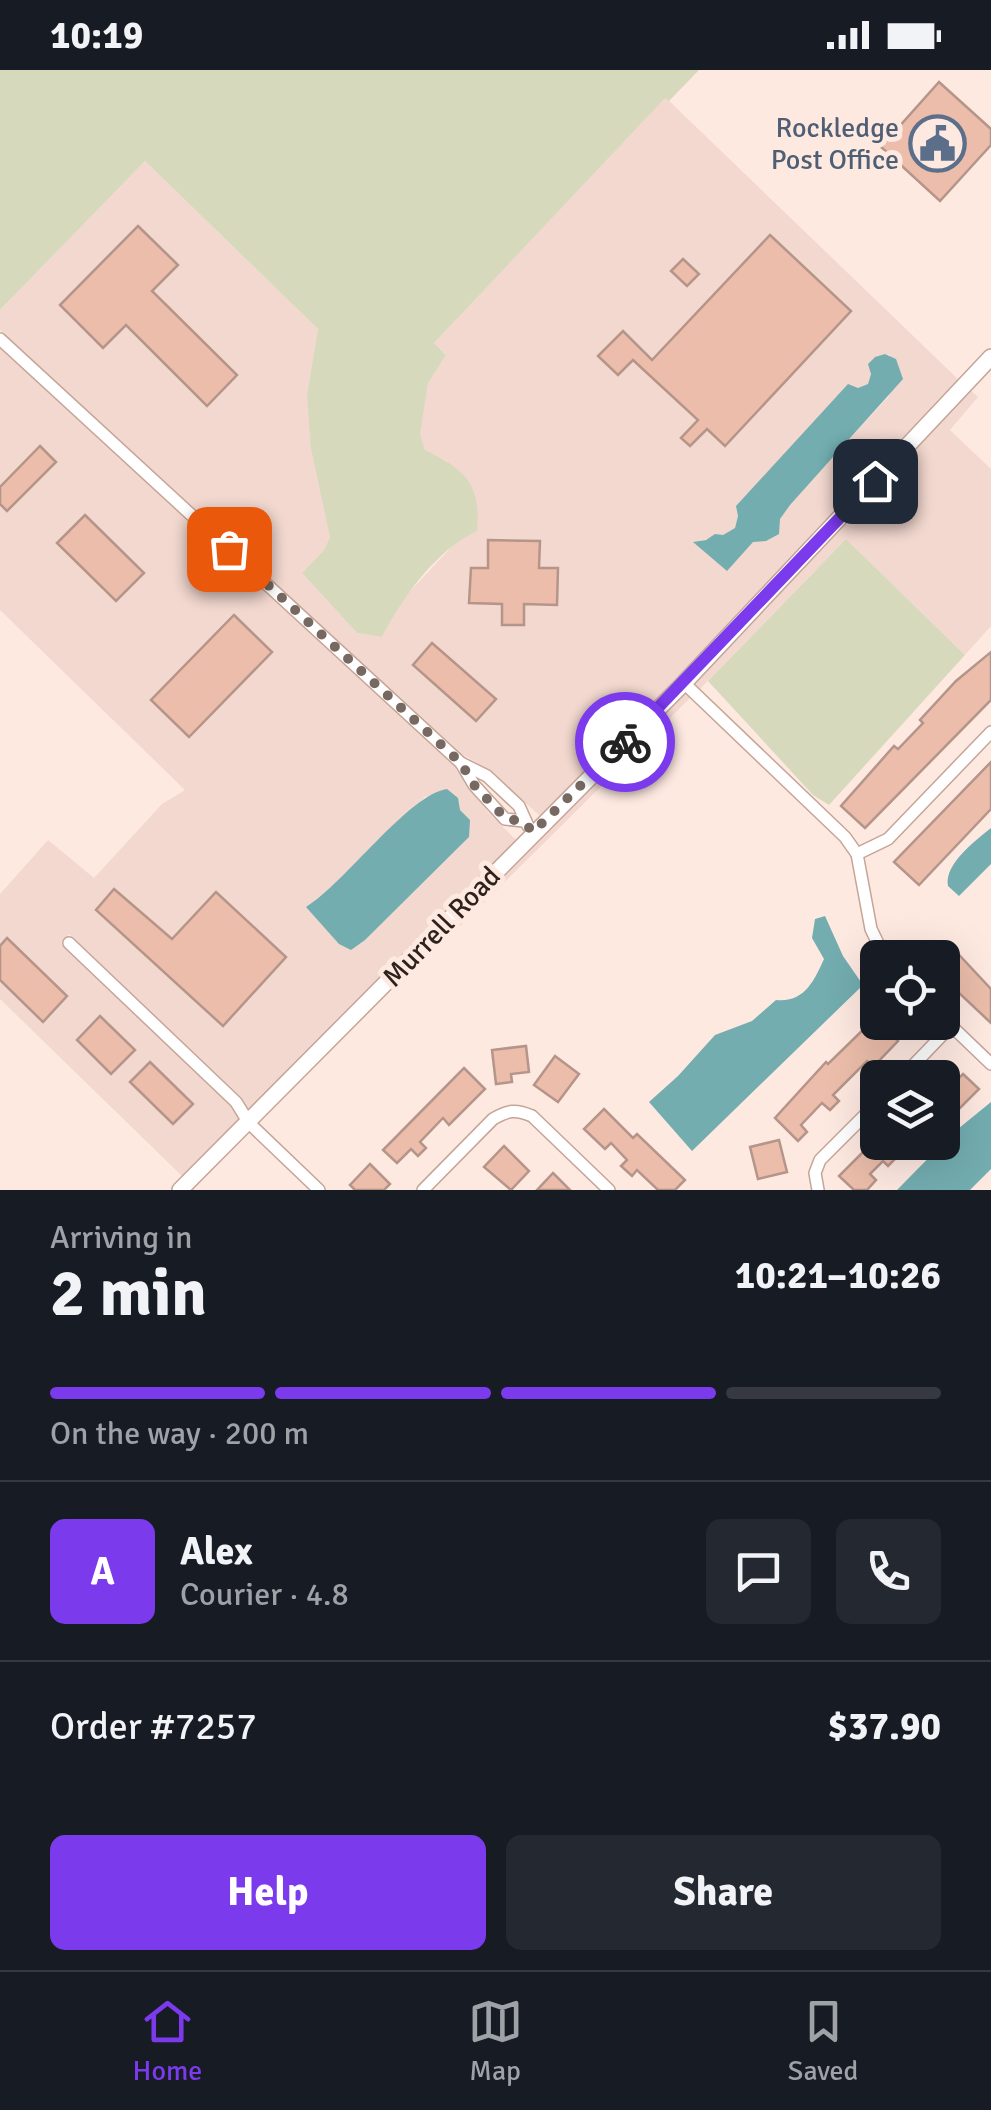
<!DOCTYPE html>
<html lang="en">
<head>
<meta charset="utf-8">
<style>
	:root { --surface:#171b24; --page:#242831; --text:#f1f3f6; --muted:#9ea1a6; --line:#363941; --accent:#7c3aed }
	body { margin:0; font-family:Signika,sans-serif; background:var(--page); color:var(--text); height:100vh; display:flex; flex-direction:column; font-size:38px; white-space:nowrap }
	* { box-sizing:border-box; margin:0 }
	p { font-size:32px; color:var(--muted) }
	.icon { flex:none; width:55px; height:55px; fill:none; stroke:currentColor; stroke-width:2; stroke-linecap:round; stroke-linejoin:round }
	.map { position:relative; height:1120px; overflow:hidden }
	.drawer { display:flex; flex-direction:column; background:var(--surface); flex:1 }
	.drawer>* { flex:none }
	.fabs { position:absolute; left:860px; top:870px; display:grid; gap:20px }
	.fabs a { display:grid; place-items:center; width:100px; height:100px; border-radius:15px; background:var(--surface); box-shadow:0 10px 40px #0002; font-size:50px }
	.pin { position:absolute; display:grid; place-items:center; width:85px; height:85px; color:#fff; margin:-42px; border-radius:20px; box-shadow:0 5px 15px #0006 }
	.courier { position:absolute; display:grid; place-items:center; width:100px; height:100px; margin:-50px; border:8px solid #7c3aed; border-radius:50%; background:#fff; color:#222; box-shadow:0 2px 12px #0007 }
	.summary em { font-style:normal; font-weight:700 }
	.summary div { display:flex; flex-direction:column-reverse }
	.summary { display:flex; align-items:center; justify-content:space-between; height:170px; padding:0 50px }
	h1 { font-size:65px; font-weight:700; line-height:75px }
	.bar { display:grid; grid-template-columns:repeat(4,1fr); gap:15px 10px; align-content:center; height:120px; padding:0 50px }
	.bar i { height:12px; border-radius:8px; background:var(--line) }
	.bar .on { background:var(--accent) }
	.bar p { grid-column:span 4 }
	.line { display:flex; align-items:center; gap:25px; padding:0 50px; border-top:2px solid var(--line) }
	.line div { flex:1 }
	.round { display:grid; place-items:center; flex:none; width:105px; height:105px; border-radius:15px; background:var(--page) }
	.button { display:flex; gap:20px; margin-top:auto; padding:20px 50px }
	.button a { flex:1; height:115px; border-radius:15px; background:var(--accent); color:#fff; font-size:40px; font-weight:700; line-height:115px; text-align:center }
	.button a+a { background:var(--page); color:var(--text) }
	.status { display:flex; justify-content:space-between; align-items:center; height:70px; padding:0 50px; background:var(--surface); direction:ltr }
	.status svg { height:28px; fill:currentColor }
	.tab-bar { display:flex; justify-content:space-around; align-items:center; height:140px; border-top:2px solid var(--line); background:var(--surface); font-size:28px; color:var(--muted) }
	.tab-bar a { display:grid; justify-items:center; gap:5px }
	.tab-bar .on { color:var(--accent) }
	.map>svg:first-child { display:block }
	.built { fill:#f2d8cf; fill-rule:evenodd }
	.green { fill:#d6d9bc }
	.water { fill:#73adb0 }
	.building { fill:#ebbdaa; stroke:#b59589; stroke-width:2.5 }
	.lines { fill:none; stroke-linecap:round; stroke-linejoin:round }
	.street-casing { stroke:#c5a598; stroke-width:14 }
	.secondary-casing { stroke:#c5a598; stroke-width:18 }
	.street { stroke:#fff; stroke-width:11 }
	.secondary { stroke:#fff; stroke-width:15 }
	.done { stroke:#776862; stroke-width:10; stroke-dasharray:0 18 }
	.route { stroke:#7c3aed; stroke-width:12 }
	.labels { text-anchor:middle; stroke-width:10; stroke-linejoin:round; paint-order:stroke }
	.service-label { font-size:28px; fill:#4e5e75; stroke:#fee9e1; text-anchor:end }
	.street-label { font-size:28px; fill:#2e221d; stroke:#fee9e1 }
</style>
</head>
<body>
<div class="status"><b>10:19</b><svg viewBox="0 0 49 12"><path d="M0 12V9h3v3zM5 12V6h3v6zM10 12V3h3v9zM15 12V0h3v12zM26 1h20v11H26zM47 4h2v5h-2z"/></svg></div>
<div class="map">
<svg width="991" height="1120" viewBox="0 0 991 1120">
	<rect width="100%" height="100%" fill="#fee9e1"/>
	<g class="built">
		<path d="M665,27L960,311L649,640L540,746L489,700L462,684L0,260V240L145,91L318,259L307,325L330,467L324,480L302,503L357,563L382,567L399,533L459,469L447,391L425,380L419,364L428,312L446,285L434,273ZM885,284L890,285L889,326L789,435L766,471L695,472L723,465L735,458L738,446L858,318L868,314L875,287Z"/>
		<path d="M0,278L453,695L487,741L516,770L250,1042L241,1027L69,864L61,874L231,1036L241,1052L184,1108L0,929V824L48,770L94,808L162,734L185,720L0,540ZM426,726L469,767L365,870L351,879L307,837L350,801Z"/>
		<path d="M969,319L978,327L950,360L991,399V556L965,585L846,469L700,619L693,612Z"/>
		<path d="M684,622L690,628L401,915L396,911Z"/>
	</g>
	<g class="green">
		<path d="M0,0H699L669,31L665,28L434,273L446,285L428,313L420,364L425,380C466,400 481,414 477,461C437,479 401,529 382,567L357,563L302,503L324,480L330,467L311,378L307,325L318,259L145,91L0,240Z"/>
		<path d="M846,469L965,585L829,735L813,725L708,611Z"/>
	</g>
	<g class="water">
		<path d="M885,284L896,289L903,309L790,435L780,449L779,464L766,471L753,472L727,501L693,472L706,470L715,464L723,465L735,458L738,446L736,436L848,314L858,318L868,314L871,304L868,294L875,287Z"/>
		<path d="M447,719L458,728L460,740L470,750L469,767L365,870L351,880L339,874L306,837C345,813 409,724 447,719Z"/>
		<path d="M991,758V794L959,826L948,816C944,794 975,771 991,758Z"/>
		<path d="M825,846L843,886L863,915L692,1081L649,1032L678,1006L715,965L752,951L776,930C804,933 814,911 824,889L812,868L815,849Z"/>
		<path d="M991,1032V1099L970,1120H897L953,1063Z"/>
	</g>
	<g class="building">
		<path d="M939,12L991,59V75L940,131L881,77Z"/>
		<path d="M138,156L178,195L152,221L237,305L207,336L126,255L103,278L60,235Z"/>
		<path d="M770,165L851,241L725,376L707,359L690,376L681,368L698,350L633,290L618,305L598,286L623,261L652,290Z"/>
		<path d="M683,189L699,204L687,216L671,201Z"/>
		<path d="M40,376L56,392L7,441L0,434V417Z"/>
		<path d="M85,445L144,503L116,531L57,473Z"/>
		<path d="M488,470L540,471L539,498H558L557,535L524,534V555H502V534L469,533L471,498H488Z"/>
		<path d="M234,545L272,582L189,667L151,630Z"/>
		<path d="M432,573L496,629L476,651L413,595Z"/>
		<path d="M991,582V630L865,758L841,736L894,676L898,679L923,653L920,650L956,611Z"/>
		<path d="M991,692V739L919,815L894,792Z"/>
		<path d="M114,819L172,869L216,822L286,887L223,956L96,840Z"/>
		<path d="M7,868L67,926L43,952L0,910V876Z"/>
		<path d="M936,874L943,881L949,874L991,919V953L942,907V888H924Z"/>
		<path d="M100,946L135,980L111,1004L77,970Z"/>
		<path d="M871,952H905L893,966L898,971L873,997L867,991L833,1025L839,1031L830,1040L822,1033L801,1055L807,1062L798,1071L775,1048L826,992L828,994Z"/>
		<path d="M526,976L529,1002L511,1004L512,1012L496,1014L492,980Z"/>
		<path d="M555,986L579,1004L558,1032L534,1015Z"/>
		<path d="M150,992L193,1034L173,1054L130,1012Z"/>
		<path d="M464,998L485,1019L449,1055L443,1048L420,1072L426,1078L418,1086L411,1079L397,1093L383,1080Z"/>
		<path d="M963,1004L979,1019L955,1043L951,1039L942,1048V1007L951,1016Z"/>
		<path d="M604,1039L633,1068L637,1064L685,1110L675,1120H658L637,1100L632,1106L621,1096L627,1090L611,1073L605,1079L584,1059Z"/>
		<path d="M779,1070L787,1102L758,1109L750,1077Z"/>
		<path d="M873,1072H899L894,1078L900,1084L888,1096L883,1091L870,1104L876,1110L867,1120H854L839,1106Z"/>
		<path d="M504,1076L529,1101L511,1120L484,1097Z"/>
		<path d="M370,1094L390,1114L384,1120H355L350,1115Z"/>
		<path d="M553,1103L570,1120H537Z"/>
	</g>
	<g class="lines">
		<defs>
			<g id="street">
				<path d="M0,269L461,693L474,715L505,749L523,751"/>
				<path d="M684,613L845,767L857,784L871,859L885,888"/>
				<path d="M461,693L487,706L519,736L528,756"/>
				<path d="M857,784L888,769L991,662"/>
				<path d="M69,873L236,1032L249,1053L319,1120"/>
				<path d="M942,947L991,994"/>
				<path d="M901,1008L951,956"/>
				<path d="M423,1120L493,1049C508,1040 516,1039 532,1046L609,1120"/>
				<path d="M818,1120L815,1103L820,1090L878,1032"/>
			</g>
			<path id="secondary" d="M180,1120L684,613L991,287"/>
		</defs>
		<use href="#street" class="street-casing"/>
		<use href="#secondary" class="secondary-casing"/>
		<use href="#street" class="street"/>
		<use href="#secondary" class="secondary"/>
	</g>
	<g class="lines">
		<path class="done" d="M229,479L461,693L474,715L506,749L523,751L533,762L625,672"/>
		<path class="route" d="M625,672L875,411"/>
	</g>
	<defs>
		<symbol id="civic-ring" viewBox="-11 -11 22 22"><circle r="9.5" fill="#fee9e1" stroke="#5c6f8a" stroke-width="1.5"/><path d="M-.6-6.5H3V-4.5H.6V-3L4-1V1h2V6H-6V1h2V-1L-.6-3ZM-1.2 2.5V6h2.4V2.5Z" fill="#5c6f8a"/></symbol>
	</defs>
	<g fill-rule="evenodd">
		<use href="#civic-ring" x="906" y="42" width="63" height="63"/>
	</g>
	<g class="labels">
		<g class="service-label">
			<text x="899" y="67">Rockledge<tspan x="899" dy="32">Post Office</tspan></text>
		</g>
		<g class="street-label">
			<text transform="translate(441 856) rotate(-46)" y="10">Murrell Road</text>
		</g>
	</g>
</svg>
<div class="fabs">
<a><svg class="icon" aria-label="locate" viewBox="0 0 24 24"><circle cx="12" cy="12" r="6"/><path d="M12 2v4M12 18v4M2 12h4M18 12h4"/></svg></a>
<a><svg class="icon" aria-label="layers" viewBox="0 0 24 24"><path d="M12 4l9 5-9 5-9-5zM3 14l9 5 9-5"/></svg></a>
</div>
<div class="pin" style="left:229px;top:479px;background:#ea580c"><svg class="icon" aria-label="bag" viewBox="0 0 24 24"><path d="M5 8h14l-1 12H6zM9 8a3 3 0 0 1 6 0"/></svg></div>
<div class="pin" style="left:875px;top:411px;background:#1f2937"><svg class="icon" aria-label="home" viewBox="0 0 24 24"><path d="M3 11l9-7 9 7M6 9v11h12V9"/></svg></div>
<div class="courier" style="left:625px;top:672px"><svg class="icon" aria-label="bike" viewBox="0 0 24 24"><circle cx="6" cy="16" r="4"/><circle cx="18" cy="16" r="4"/><path d="M6 16l4-8h5l3 8M10 8l3 8H6M13 5h3"/></svg></div>
</div>
<section class="drawer">
<div class="summary"><div><h1>2 min</h1><p>Arriving in</p></div><em>10:21–10:26</em></div>
<div class="bar"><i class="on"></i><i class="on"></i><i class="on"></i><i></i><p>On the way · 200 m</p></div>
<div class="line" style="height:180px"><b class="round" style="background:var(--accent);color:#fff">A</b><div><b>Alex</b><p>Courier · 4.8</p></div><a class="round"><svg class="icon" aria-label="chat" viewBox="0 0 24 24"><path d="M4 5h16v11H9l-5 4z"/></svg></a><a class="round"><svg class="icon" aria-label="phone" viewBox="0 0 24 24"><path d="M5 4h4l2 5-3 2q2 4 5 5l2-3 5 2v4C11 20 4 13 5 4z"/></svg></a></div>
<div class="line" style="height:130px"><div>Order #7257</div><b>$37.90</b></div>
<div class="button"><a>Help</a><a>Share</a></div>
</section>
<nav class="tab-bar">
<a class="on"><svg class="icon" aria-label="home" viewBox="0 0 24 24"><path d="M3 11l9-7 9 7M6 9v11h12V9"/></svg>Home</a>
<a><svg class="icon" aria-label="map" viewBox="0 0 24 24"><path d="M3 6l6-2 6 2 6-2v14l-6 2-6-2-6 2zM9 4v14M15 6v14"/></svg>Map</a>
<a><svg class="icon" aria-label="saved" viewBox="0 0 24 24"><path d="M7 4h10v16l-5-4-5 4z"/></svg>Saved</a>
</nav>
</body>
</html>
